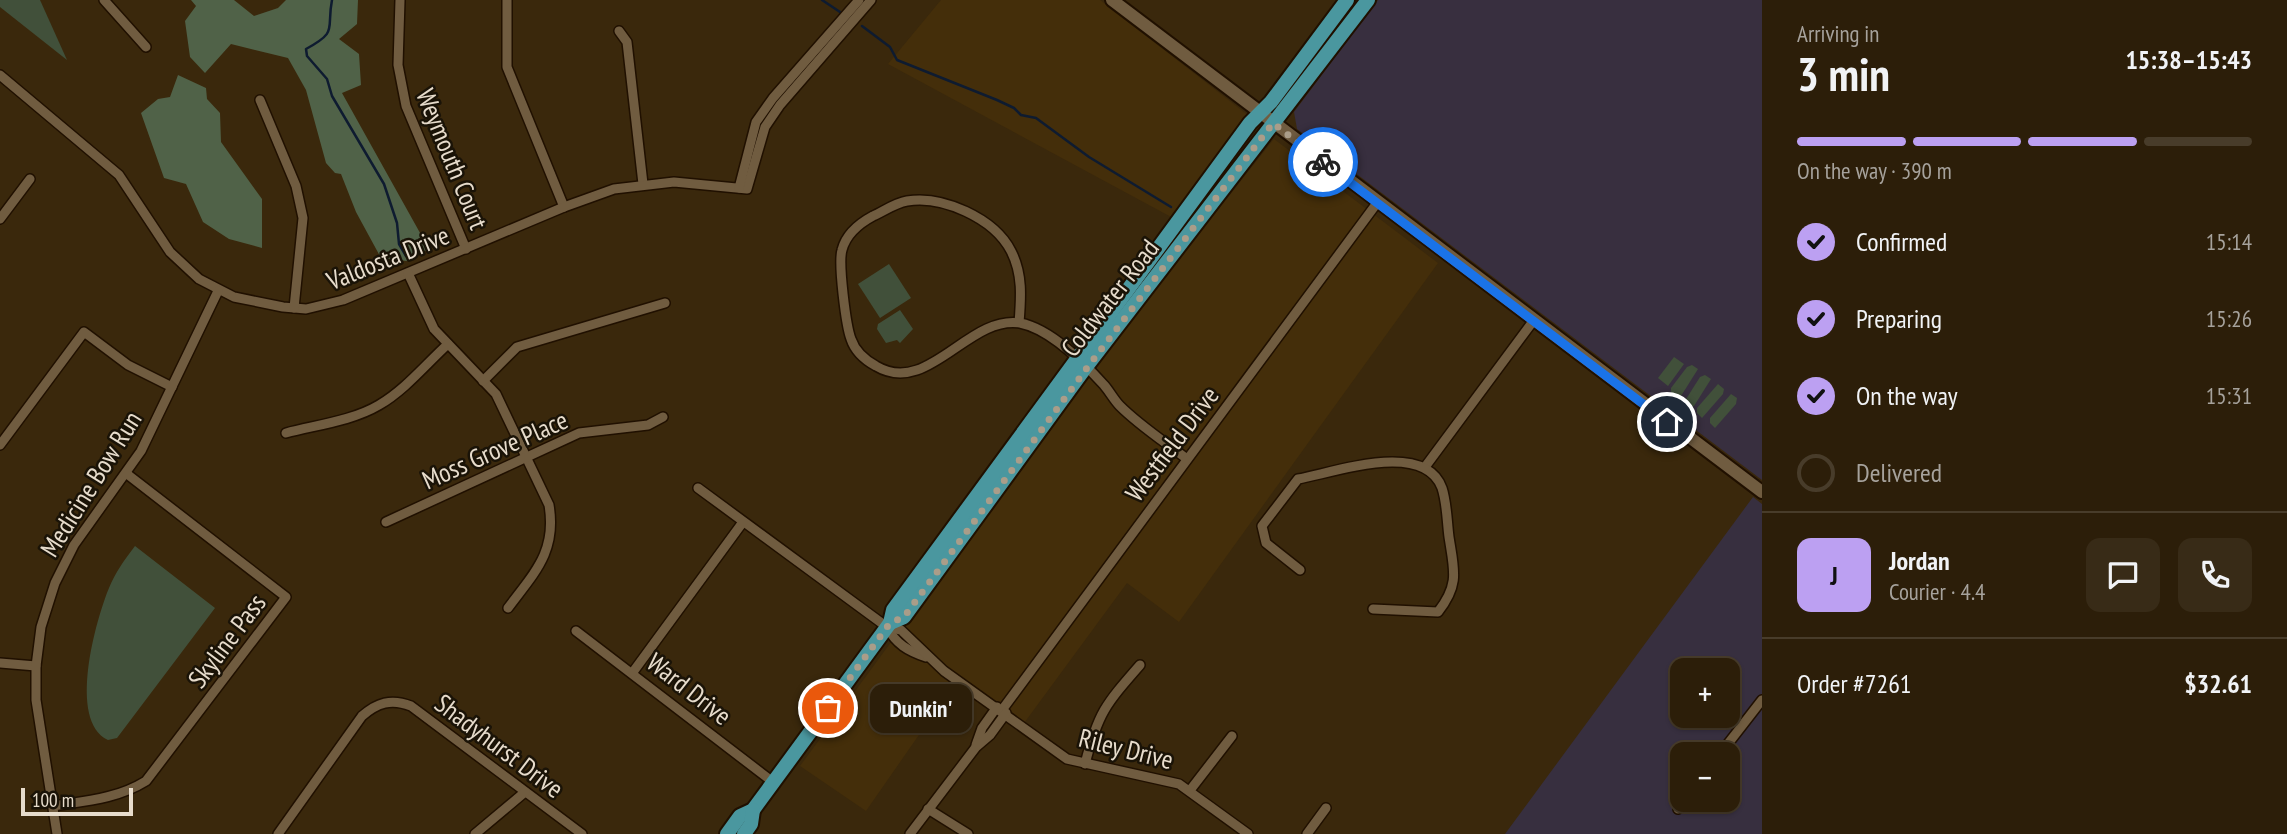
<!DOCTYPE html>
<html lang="en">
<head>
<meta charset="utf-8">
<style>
	:root { --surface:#2c1e09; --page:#382b17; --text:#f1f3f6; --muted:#a6a29c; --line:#483c2a; --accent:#bca0f2 }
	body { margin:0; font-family:"PT Sans Narrow",sans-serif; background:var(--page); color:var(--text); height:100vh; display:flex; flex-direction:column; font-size:26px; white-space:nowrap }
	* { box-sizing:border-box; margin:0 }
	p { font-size:23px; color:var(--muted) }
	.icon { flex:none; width:38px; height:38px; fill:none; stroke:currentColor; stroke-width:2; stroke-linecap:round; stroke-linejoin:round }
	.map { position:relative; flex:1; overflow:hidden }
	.sheet { display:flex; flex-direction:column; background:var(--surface); width:525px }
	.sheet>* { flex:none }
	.fabs { position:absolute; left:1670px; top:658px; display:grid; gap:14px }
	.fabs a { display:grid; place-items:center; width:70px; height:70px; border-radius:14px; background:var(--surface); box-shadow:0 2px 5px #0004,0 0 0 2px var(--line); font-size:35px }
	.scale { position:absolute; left:21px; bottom:18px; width:112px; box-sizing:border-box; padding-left:7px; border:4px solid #e7dccc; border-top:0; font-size:19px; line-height:24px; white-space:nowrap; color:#e7dccc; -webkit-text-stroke:5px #1a1307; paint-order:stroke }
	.pin { position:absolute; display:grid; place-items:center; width:60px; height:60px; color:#fff; margin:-30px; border:4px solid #fff; border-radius:50%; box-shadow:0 2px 7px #0007 }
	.courier { position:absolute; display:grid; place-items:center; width:70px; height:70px; margin:-35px; border:5px solid #1a73e8; border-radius:50%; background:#fff; color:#222; box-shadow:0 2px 9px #0007 }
	.bubble { position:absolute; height:49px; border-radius:14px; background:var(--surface); box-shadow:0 2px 5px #0004,0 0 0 2px var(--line); font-size:23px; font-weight:700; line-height:49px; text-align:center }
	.headline em { font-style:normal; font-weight:700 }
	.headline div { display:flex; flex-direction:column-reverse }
	.headline { display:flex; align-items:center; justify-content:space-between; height:119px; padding:0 35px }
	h1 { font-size:46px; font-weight:700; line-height:52px }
	.bar { display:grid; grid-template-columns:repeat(4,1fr); gap:10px 7px; align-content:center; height:84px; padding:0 35px }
	.bar i { height:9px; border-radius:5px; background:var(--line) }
	.bar .selected { background:var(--accent) }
	.bar p { grid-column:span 4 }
	.line { display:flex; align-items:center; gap:18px; padding:0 35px; border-top:2px solid var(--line) }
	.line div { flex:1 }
	.round { display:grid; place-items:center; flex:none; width:74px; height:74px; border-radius:14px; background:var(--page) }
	ol { padding:0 35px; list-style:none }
	li { display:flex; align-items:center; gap:21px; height:77px }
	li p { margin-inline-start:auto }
	li .icon { padding:7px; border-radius:50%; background:var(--accent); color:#111; stroke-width:4 }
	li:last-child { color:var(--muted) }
	li i { width:38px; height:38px; border:4px solid var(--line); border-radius:50% }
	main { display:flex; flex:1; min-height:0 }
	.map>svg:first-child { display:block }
	.built { fill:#442e0a }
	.industrial { fill:#372f3f; fill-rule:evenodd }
	.education { fill:#382f3f }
	.green { fill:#41503a }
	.forest { fill:#506248 }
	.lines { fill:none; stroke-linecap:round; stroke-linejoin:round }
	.stream { stroke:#0e1b30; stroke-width:2.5 }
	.minor-casing { stroke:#201000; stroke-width:12 }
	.secondary-casing { stroke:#201000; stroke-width:16 }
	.primary-casing { stroke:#201000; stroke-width:18 }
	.minor { stroke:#705c40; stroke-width:9 }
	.secondary { stroke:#705c40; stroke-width:12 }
	.primary { stroke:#4a979f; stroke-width:14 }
	.done { stroke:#aa9d89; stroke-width:7; stroke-dasharray:0 12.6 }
	.route { stroke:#1a73e8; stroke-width:9 }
	.labels { text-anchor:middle; stroke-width:5; stroke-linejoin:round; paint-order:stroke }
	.street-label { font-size:26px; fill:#e7dccc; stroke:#1a1307 }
</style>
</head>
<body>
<main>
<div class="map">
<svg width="1762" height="834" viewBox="0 0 1762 834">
	<rect width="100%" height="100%" fill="#3a280c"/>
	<g class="built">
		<path d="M941,0H1100L1249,116L1173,218L888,64Z"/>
		<path d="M1274,139L1438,263L1179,622L1127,583L1019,730L949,683L941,687L930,719L866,811L800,766L1097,362Z"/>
	</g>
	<path class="industrial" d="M1753,497L1762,504V834H1505ZM1682,670H1727V716H1682ZM1682,754H1727V800H1682Z"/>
	<path class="education" d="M1378,0H1762V480L1297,129L1294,112Z"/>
	<g class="green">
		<path d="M0,0H40L67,60L0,7Z"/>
		<path d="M889,264L911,298L880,318L858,284Z"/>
		<path d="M900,310L913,329L900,343L897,340L886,343L877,329L878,324Z"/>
		<path d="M1674,357L1684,364L1668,386L1658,378Z"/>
		<path d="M1692,365L1698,369L1681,396L1676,398L1671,393V388L1687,367Z"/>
		<path d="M1705,375L1711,379L1694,406L1689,408L1683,404L1700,377Z"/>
		<path d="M1718,384L1724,389L1723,394L1702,418L1697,413V408Z"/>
		<path d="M1731,394L1737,398L1736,404L1715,428L1710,423V418Z"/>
		<path d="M135,546L215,608L117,738L108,740C67,721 96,619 109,588C115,573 125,559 135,546Z"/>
	</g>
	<g class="forest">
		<path d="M191,0H234L254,16L278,8L286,0H358L357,24L339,39L359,54L361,85L342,93L429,249L407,261L381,258L356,212L341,174L335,173L326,163L306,90L288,58L231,44L205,73L190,57L185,21L196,6Z"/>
		<path d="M178,75L206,88L207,99L220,113L221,142L262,199V248L229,239L203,222L186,184L164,178L141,113L158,99L170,97Z"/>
	</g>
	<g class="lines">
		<g class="stream">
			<path d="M332,0C326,30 339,31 306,49L307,56L327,79L332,96L384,184L397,223L399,244L406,256"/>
			<path d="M822,0L840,12"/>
			<path d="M862,26L890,47L897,60L997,100L1014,108L1021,115L1036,118L1089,157L1171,207"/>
		</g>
		<defs>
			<g id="minor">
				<path d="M104,0L146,47"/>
				<path d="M400,0L398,65L406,106L466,249"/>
				<path d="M507,0V67L564,207"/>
				<path d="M619,31L627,42L643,184"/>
				<path d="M0,75L119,175L170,252L199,279L234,297L283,307L306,309L343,300L564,207L614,189L674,182L747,189L765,127L780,105L871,0"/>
				<path d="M260,100L296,186L303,218L294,308"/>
				<path d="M739,188L756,122L773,98L859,0"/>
				<path d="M0,219L30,179"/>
				<path d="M408,273L434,329L496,394L549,505C557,552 534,573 508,608"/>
				<path d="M1019,323C1021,298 1023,274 1011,251C994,218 942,195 907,201C895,203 884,211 873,216C860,223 846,234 842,250C838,263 846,326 851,339C855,351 865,360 876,366C928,397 968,315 1020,323C1051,329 1084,363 1104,385C1110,392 1114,400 1120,406C1140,426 1165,442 1187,459"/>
				<path d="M483,381L517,347L665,303"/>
				<path d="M286,433C316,425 352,421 379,405C405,390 426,364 448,344"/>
				<path d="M0,445L84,332L128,365L172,387"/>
				<path d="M1425,467L1534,320"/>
				<path d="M698,488L887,627C896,644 908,651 926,657"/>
				<path d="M386,522L579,433L648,425L663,417"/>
				<path d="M1300,570L1266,543L1262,526L1298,479C1336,472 1424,440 1442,488C1447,503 1447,522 1449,537C1454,570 1460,584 1438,612L1373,609"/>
				<path d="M887,627L901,630L944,671L1067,759L1179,784L1248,834"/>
				<path d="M576,631L773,782"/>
				<path d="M0,663L36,666"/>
				<path d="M633,672L743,522"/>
				<path d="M1002,710L1377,203"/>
				<path d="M976,745L982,728L997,707"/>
				<path d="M1720,754L1762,700"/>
				<path d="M1085,764C1098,713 1105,705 1140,665"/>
				<path d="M1191,789L1232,736"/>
				<path d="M53,806C85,801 117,799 146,781L286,597L127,474"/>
				<path d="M928,809L968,834"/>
				<path d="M1678,809L1685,800"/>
				<path d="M57,834L36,700V666L41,627L55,583L74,545L141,451L218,291"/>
				<path d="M278,834L362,716C377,703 391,698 411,706L582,834"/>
				<path d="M475,834L525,792"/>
				<path d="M910,834L976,747L990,735L1006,713"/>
				<path d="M1307,834L1326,808"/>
			</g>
			<path id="secondary" d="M1112,0L1762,492"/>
			<g id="primary">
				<path d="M890,623L904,617L1086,367L1368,0"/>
				<path d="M727,834L740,816L753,810L890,623L893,610L1250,123L1271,102L1347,0"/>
				<path d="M744,834L751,824L753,810"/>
			</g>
		</defs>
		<use href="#minor" class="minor-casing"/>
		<use href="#secondary" class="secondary-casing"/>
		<use href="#primary" class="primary-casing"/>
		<use href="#minor" class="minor"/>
		<use href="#secondary" class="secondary"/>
		<use href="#primary" class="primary"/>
	</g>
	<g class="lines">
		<path class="done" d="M828,708L890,623L904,617L1087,368L1273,123L1323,162"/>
		<path class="route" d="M1323,162L1667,422"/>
	</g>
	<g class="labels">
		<g class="street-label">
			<text transform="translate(452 159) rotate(68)" y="9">Weymouth Court</text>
			<text transform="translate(388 258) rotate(-22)" y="9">Valdosta Drive</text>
			<text transform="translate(1110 298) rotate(-52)" y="9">Coldwater Road</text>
			<text transform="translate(1172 444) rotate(-53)" y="9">Westfield Drive</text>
			<text transform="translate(495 450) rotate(-24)" y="9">Moss Grove Place</text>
			<text transform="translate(91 484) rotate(-58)" y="9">Medicine Bow Run</text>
			<text transform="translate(227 641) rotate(-53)" y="9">Skyline Pass</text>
			<text transform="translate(689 689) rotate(38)" y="9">Ward Drive</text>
			<text transform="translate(499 746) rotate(37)" y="9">Shadyhurst Drive</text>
			<text transform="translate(1126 749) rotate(14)" y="9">Riley Drive</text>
		</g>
	</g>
</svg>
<div class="fabs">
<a>+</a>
<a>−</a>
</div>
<div class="scale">100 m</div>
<div class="pin" style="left:828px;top:708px;background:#ea580c"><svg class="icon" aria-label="bag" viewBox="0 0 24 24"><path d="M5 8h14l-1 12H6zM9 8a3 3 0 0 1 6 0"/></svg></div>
<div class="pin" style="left:1667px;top:422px;background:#1f2937"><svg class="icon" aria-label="home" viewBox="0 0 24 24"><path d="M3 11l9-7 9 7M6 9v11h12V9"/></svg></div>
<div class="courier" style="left:1323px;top:162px"><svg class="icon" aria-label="bike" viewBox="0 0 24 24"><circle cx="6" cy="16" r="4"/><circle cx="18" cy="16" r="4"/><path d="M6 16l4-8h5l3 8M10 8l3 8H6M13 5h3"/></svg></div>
<div class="bubble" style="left:870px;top:684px;width:102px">Dunkin'</div>
</div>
<section class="sheet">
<div class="headline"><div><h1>3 min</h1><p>Arriving in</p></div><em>15:38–15:43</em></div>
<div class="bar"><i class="selected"></i><i class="selected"></i><i class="selected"></i><i></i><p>On the way · 390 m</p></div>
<ol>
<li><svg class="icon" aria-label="check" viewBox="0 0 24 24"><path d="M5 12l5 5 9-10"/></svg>Confirmed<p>15:14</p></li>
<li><svg class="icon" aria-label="check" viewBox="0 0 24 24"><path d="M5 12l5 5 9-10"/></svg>Preparing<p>15:26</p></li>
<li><svg class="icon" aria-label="check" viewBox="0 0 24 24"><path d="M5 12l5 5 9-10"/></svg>On the way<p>15:31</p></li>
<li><i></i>Delivered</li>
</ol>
<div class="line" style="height:126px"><b class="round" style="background:var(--accent);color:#111">J</b><div><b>Jordan</b><p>Courier · 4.4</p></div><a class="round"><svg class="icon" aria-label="chat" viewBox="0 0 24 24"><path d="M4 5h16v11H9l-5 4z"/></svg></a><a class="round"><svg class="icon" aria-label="phone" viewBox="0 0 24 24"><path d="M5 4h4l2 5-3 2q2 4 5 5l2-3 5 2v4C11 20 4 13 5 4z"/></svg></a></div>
<div class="line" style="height:91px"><div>Order #7261</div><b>$32.61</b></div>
</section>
</main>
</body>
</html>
